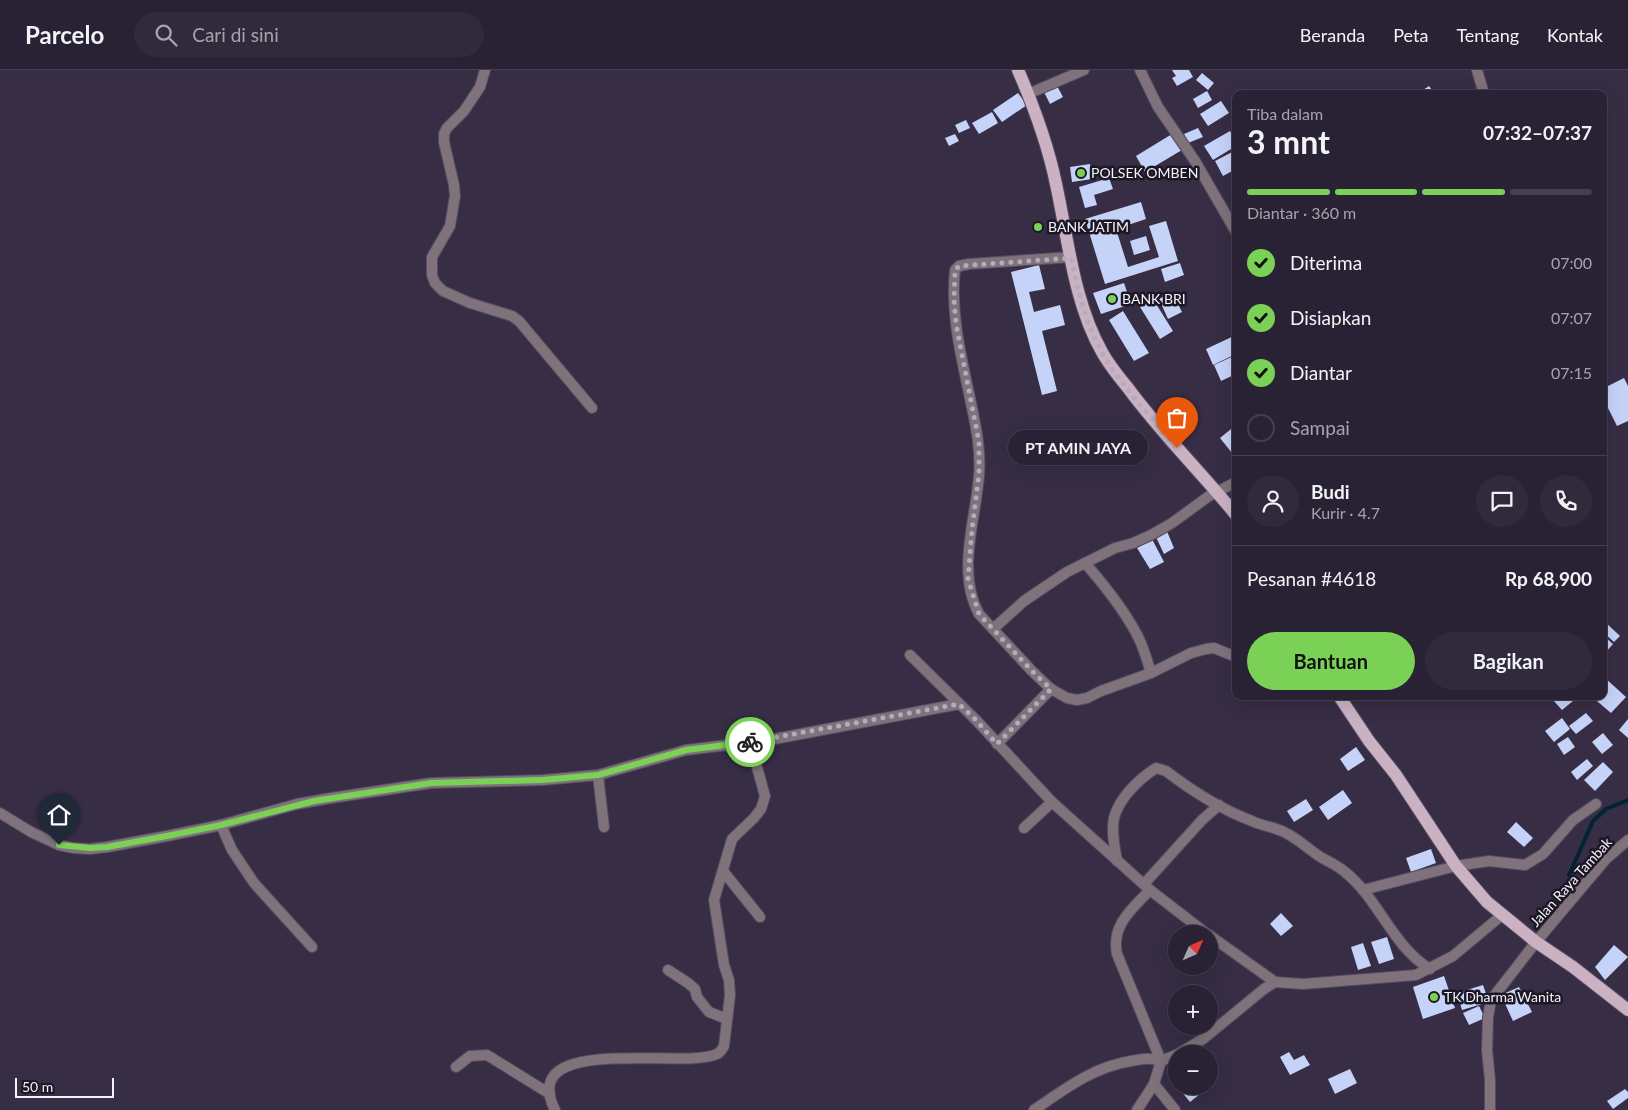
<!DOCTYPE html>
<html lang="id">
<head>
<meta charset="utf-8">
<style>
	:root { --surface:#292234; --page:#312a3c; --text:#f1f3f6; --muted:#a5a4ac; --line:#453f4f; --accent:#7bd155 }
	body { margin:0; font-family:Lato,sans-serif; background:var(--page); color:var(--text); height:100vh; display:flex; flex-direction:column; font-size:19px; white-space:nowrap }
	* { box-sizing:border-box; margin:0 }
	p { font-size:16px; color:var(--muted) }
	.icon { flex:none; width:28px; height:28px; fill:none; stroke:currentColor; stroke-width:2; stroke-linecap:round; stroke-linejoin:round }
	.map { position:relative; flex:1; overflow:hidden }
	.panel { position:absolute; left:1232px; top:20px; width:375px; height:610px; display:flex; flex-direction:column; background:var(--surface); border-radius:10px; box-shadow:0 5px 20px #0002,0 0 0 1px var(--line) }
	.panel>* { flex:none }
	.needle { width:32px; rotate:45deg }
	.fabs { position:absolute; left:1168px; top:855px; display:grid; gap:10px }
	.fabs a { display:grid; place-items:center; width:50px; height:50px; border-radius:50%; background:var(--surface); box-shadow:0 5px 20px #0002,0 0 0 1px var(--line); font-size:25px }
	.scale { position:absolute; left:15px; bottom:12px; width:99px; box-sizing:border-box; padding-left:5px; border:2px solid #f5f0fd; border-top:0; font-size:14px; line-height:18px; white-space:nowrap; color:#f5f0fd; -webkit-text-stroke:4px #1c1823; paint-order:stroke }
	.pin { position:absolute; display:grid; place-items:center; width:42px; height:42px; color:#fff; margin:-51px -21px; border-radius:50% 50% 50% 0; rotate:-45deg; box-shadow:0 0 5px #0007 }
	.pin .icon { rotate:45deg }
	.courier { position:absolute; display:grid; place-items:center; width:50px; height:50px; margin:-25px; border:4px solid #7bd155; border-radius:50%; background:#fff; color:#222; box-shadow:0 1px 6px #0007 }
	.bubble { position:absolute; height:35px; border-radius:18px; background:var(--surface); box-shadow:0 5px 20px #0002,0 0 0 1px var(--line); font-size:16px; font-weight:700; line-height:35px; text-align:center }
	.headline em { font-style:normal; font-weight:700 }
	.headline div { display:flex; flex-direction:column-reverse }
	.headline { display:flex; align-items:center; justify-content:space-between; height:85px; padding:0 15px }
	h1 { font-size:32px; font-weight:700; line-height:38px }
	.bar { display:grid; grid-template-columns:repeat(4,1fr); gap:8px 5px; align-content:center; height:60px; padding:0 15px }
	.bar i { height:6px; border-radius:4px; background:var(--line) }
	.bar .on { background:var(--accent) }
	.bar p { grid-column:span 4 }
	.line { display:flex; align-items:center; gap:12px; padding:0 15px; border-top:1px solid var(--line) }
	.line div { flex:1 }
	.round { display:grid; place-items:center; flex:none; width:52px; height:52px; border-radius:26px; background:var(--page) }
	ol { padding:0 15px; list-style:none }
	li { display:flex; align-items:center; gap:15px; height:55px }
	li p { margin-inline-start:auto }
	li .icon { padding:5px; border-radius:50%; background:var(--accent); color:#111; stroke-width:4 }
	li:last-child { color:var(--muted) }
	li i { width:28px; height:28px; border:2px solid var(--line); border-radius:50% }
	.action { display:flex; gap:10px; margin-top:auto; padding:10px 15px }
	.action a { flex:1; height:58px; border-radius:30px; background:var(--accent); color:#111; font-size:20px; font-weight:700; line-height:58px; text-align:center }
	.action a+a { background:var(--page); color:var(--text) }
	header { display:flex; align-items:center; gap:30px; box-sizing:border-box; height:70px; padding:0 25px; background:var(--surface); border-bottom:1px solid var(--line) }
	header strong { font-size:24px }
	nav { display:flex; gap:28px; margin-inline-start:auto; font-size:18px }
	.search { width:350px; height:45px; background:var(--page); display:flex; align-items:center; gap:12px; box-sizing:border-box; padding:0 18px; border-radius:28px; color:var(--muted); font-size:19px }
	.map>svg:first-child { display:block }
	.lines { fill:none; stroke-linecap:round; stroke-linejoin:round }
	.stream { stroke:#002336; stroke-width:4 }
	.building { fill:#c6d3f9 }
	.minor-casing { stroke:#554c62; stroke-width:12 }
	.tertiary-casing { stroke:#554c62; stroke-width:12 }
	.primary-casing { stroke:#554c62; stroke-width:14 }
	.minor { stroke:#7f727b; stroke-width:10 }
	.tertiary { stroke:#7f727b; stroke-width:10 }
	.primary { stroke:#cbb2c3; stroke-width:12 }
	.done { stroke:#b2acbd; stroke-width:5; stroke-dasharray:0 9 }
	.route { stroke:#7bd155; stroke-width:6 }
	.poi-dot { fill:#7bd155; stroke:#1c1823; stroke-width:2 }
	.labels { text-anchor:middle; stroke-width:5; stroke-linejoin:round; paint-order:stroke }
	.poi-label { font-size:14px; fill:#f5f0fd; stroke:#1c1823; text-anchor:start }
	.street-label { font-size:14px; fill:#f5f0fd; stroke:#1c1823 }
</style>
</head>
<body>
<header>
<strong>Parcelo</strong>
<div class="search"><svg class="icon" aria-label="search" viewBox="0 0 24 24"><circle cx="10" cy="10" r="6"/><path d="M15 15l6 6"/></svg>Cari di sini</div>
<nav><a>Beranda</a><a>Peta</a><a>Tentang</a><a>Kontak</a></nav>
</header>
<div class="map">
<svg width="1628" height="1040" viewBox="0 0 1628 1040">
	<rect width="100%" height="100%" fill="#372d45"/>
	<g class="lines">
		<path class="stream" d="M1569,805L1593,751L1606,739L1628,730"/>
	</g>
	<g class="building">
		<path d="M1172,0H1189L1193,7L1177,16L1172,8L1176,6Z"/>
		<path d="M1202,3L1214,13L1208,20L1196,10Z"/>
		<path d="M1056,14L1063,27L1050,34L1043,20Z"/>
		<path d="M1429,16L1435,24H1417Z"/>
		<path d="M1207,21L1212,30L1198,38L1193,29Z"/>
		<path d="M1018,23L1027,35L1002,52L993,40Z"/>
		<path d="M1221,31L1229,43L1208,56L1200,44Z"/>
		<path d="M992,42L998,53L979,64L972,53Z"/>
		<path d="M966,50L970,58L959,63L955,55Z"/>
		<path d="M1198,58L1203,67L1188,73L1184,64Z"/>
		<path d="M1230,61L1236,72V76L1213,90L1204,76Z"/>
		<path d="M955,64L959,71L949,76L945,68Z"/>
		<path d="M1172,64L1182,80L1145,102L1136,86Z"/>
		<path d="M1236,80V99L1223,106L1215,91Z"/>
		<path d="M1090,94L1092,109L1072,112L1070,97Z"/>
		<path d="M1109,108L1113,119L1094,125L1097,135L1085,138L1079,117Z"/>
		<path d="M1141,132L1146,149L1116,159L1128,197L1159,187L1149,156L1166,151L1178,191L1105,214L1085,149Z"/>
		<path d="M1146,166L1150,180L1134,185L1130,171Z"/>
		<path d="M1180,193L1184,205L1165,212L1161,199Z"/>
		<path d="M1039,195L1045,219L1029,222L1034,242L1060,235L1065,255L1042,261L1057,321L1042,325L1011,202Z"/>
		<path d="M1124,213L1131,234L1101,244L1093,223Z"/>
		<path d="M1172,222L1182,242L1168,249L1159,229Z"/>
		<path d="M1153,229L1173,261L1160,269L1140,237Z"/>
		<path d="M1123,241L1149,283L1134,291L1109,250Z"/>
		<path d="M1236,265V284L1213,295L1206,279Z"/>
		<path d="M1236,285V304L1221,311L1214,295Z"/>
		<path d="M1624,308L1628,316V351L1617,356L1604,330V318Z"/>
		<path d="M1236,355V388L1220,368Z"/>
		<path d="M1166,459L1174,478L1164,484L1155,465Z"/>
		<path d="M1152,469L1164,492L1150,499L1137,478Z"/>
		<path d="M1604,551L1620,566L1614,572L1604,563Z"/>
		<path d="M1604,566L1613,574L1606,582L1604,580Z"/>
		<path d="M1604,607L1626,627L1611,643L1591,626H1604Z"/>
		<path d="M1557,626H1569L1573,631L1562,640L1553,630Z"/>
		<path d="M1586,643L1593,651L1576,664L1569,656Z"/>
		<path d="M1562,648L1570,659L1554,672L1545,661Z"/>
		<path d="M1628,649V668L1619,660Z"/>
		<path d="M1603,663L1613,675L1602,684L1592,672Z"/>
		<path d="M1568,667L1575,677L1564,685L1557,674Z"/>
		<path d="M1356,677L1365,690L1348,701L1340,689Z"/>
		<path d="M1587,689L1593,696L1577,710L1571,702Z"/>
		<path d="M1603,692L1613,702L1595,721L1584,710Z"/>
		<path d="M1343,720L1352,733L1328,750L1319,737Z"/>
		<path d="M1306,729L1313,740L1294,752L1287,741Z"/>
		<path d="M1516,752L1533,768L1524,777L1507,762Z"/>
		<path d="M1431,779L1436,793L1411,802L1406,788Z"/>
		<path d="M1281,843L1293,856L1281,866L1270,854Z"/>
		<path d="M1387,867L1394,889L1379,894L1371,872Z"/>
		<path d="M1363,873L1371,896L1358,900L1351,877Z"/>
		<path d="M1614,875L1628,887L1605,910L1595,897Z"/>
		<path d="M1444,906L1455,938L1423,949L1413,917Z"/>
		<path d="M1483,915L1489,932L1462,940L1457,923Z"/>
		<path d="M1519,917L1532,942L1513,951L1501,925Z"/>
		<path d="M1479,936L1485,948L1469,955L1463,943Z"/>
		<path d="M1289,982L1294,990L1304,985L1310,995L1290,1005L1280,987Z"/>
		<path d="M1350,999L1357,1013L1335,1024L1328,1009Z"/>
		<path d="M1177,1016H1194L1200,1024L1190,1032Z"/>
		<path d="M1625,1019L1628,1022V1028L1613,1039L1607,1031Z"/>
	</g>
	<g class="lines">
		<defs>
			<g id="minor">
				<path d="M485,0L480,17L464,41L447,58L444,64V72L454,115L455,126L450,156L432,187V205L435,213L443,221L470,233L512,246L519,251L592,338"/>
				<path d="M1140,0L1158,37L1195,91L1236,162"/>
				<path d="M1477,0L1484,24"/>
				<path d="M1028,24L1084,0"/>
				<path d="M1071,187L969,194L959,196L955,200C950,245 962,289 971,333C976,357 981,380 979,405C976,449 956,502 979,544L1031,600L1051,619L1067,628L1077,630L1087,628L1101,621L1151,603L1191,583L1206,579L1214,578L1236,587"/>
				<path d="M1085,493C1106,517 1128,544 1141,573C1145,583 1148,593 1151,603"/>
				<path d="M993,559L1024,531L1067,502L1115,478L1133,473L1151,465L1172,453L1209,426L1236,412"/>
				<path d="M910,585L976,650L1052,732L1150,820L1207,864"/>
				<path d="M997,674L1051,619"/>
				<path d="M598,705L604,757"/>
				<path d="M0,743L31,762L59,775L73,778L90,779L107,777L167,766L221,755L297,734L331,728L431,713L543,710L598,705L686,680L769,670L959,634"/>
				<path d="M221,755L232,780L254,813L312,877"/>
				<path d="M1024,758L1052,732"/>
				<path d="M1117,791C1115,778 1111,762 1114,748C1119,728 1139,709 1156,698L1166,701C1192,721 1220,739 1252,751C1262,756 1274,757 1284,762C1297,768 1307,778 1319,786C1327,791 1337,795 1345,802C1379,829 1392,876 1430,899"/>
				<path d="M723,801L760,847"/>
				<path d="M1144,814L1202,750L1219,735"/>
				<path d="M1363,820L1456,796L1489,791L1525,795L1543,784L1573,750L1596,734"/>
				<path d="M1209,865L1275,912"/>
				<path d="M668,900L688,913L695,919L697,927L709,942L727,949"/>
				<path d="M1178,984L1203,969L1264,919L1275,912L1303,914L1416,905L1453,886L1502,845"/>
				<path d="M456,997L470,986L487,985L550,1024"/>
				<path d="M1154,1014L1175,1040"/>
				<path d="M555,1040C516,962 685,1000 717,984C721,982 722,979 724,976L730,925L729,910L724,895L714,830L732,769L754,748L761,739L765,726L750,672"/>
				<path d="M1034,1040C1065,1019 1093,997 1131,991C1142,989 1150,987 1161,991L1176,985"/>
				<path d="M1137,1040L1154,1014L1161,991L1117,884C1111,855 1132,839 1150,820"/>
			</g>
			<path id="tertiary" d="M1490,1040V1010L1487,980L1488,947L1491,930L1536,872L1606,789L1628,770"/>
			<g id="primary">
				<path d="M1018,0C1034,37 1048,75 1056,114C1068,169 1074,233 1102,282C1109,295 1119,307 1128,318C1161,363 1201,402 1236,445"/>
				<path d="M1339,626L1369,671L1396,705L1456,796L1487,832L1536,872L1573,897L1628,940"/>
			</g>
		</defs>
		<use href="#minor" class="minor-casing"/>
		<use href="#tertiary" class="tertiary-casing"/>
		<use href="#primary" class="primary-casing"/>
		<use href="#minor" class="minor"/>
		<use href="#tertiary" class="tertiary"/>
		<use href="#primary" class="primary"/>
	</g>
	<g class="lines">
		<path class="done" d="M750,672L959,634L976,650L997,674L1051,619L1031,600L979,544L968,509L972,459L979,404V372L956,254L954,230L955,200L959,196L1071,188C1078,219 1085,253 1102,282C1122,317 1151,347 1177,378"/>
		<path class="route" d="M59,775L90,778L107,777L167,766L221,755L314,731L431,713L542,710L598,705L686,680L750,672"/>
	</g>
	<g class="poi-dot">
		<circle cx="1081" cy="103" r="5"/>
		<circle cx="1038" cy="157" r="5"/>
		<circle cx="1112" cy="229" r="5"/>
		<circle cx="1434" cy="927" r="5"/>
	</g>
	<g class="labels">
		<g class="poi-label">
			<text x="1091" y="108">POLSEK OMBEN</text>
			<text x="1048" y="162">BANK JATIM</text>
			<text x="1122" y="234">BANK BRI</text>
			<text x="1444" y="932">TK Dharma Wanita</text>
		</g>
		<g class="street-label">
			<text transform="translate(1571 812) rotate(-48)" y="5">Jalan Raya Tambak</text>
		</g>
	</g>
</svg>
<div class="fabs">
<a><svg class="needle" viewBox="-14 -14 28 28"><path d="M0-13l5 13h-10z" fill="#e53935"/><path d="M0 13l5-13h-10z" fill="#a5a4ac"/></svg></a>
<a>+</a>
<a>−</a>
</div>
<div class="scale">50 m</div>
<div class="pin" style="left:1177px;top:378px;background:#ea580c"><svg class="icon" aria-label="bag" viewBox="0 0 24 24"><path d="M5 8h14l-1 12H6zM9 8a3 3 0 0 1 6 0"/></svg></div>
<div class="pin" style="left:59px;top:775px;background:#1f2937"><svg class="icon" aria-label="home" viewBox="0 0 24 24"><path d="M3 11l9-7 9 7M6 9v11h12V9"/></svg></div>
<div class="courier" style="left:750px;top:672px"><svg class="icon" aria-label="bike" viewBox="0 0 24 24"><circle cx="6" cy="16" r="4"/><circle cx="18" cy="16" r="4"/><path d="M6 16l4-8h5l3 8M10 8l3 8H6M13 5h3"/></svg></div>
<div class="bubble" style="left:1008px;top:360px;width:140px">PT AMIN JAYA</div>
<section class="panel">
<div class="headline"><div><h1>3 mnt</h1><p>Tiba dalam</p></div><em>07:32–07:37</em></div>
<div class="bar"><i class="on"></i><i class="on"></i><i class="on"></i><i></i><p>Diantar · 360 m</p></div>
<ol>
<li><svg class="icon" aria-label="check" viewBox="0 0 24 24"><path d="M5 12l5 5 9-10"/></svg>Diterima<p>07:00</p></li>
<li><svg class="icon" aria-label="check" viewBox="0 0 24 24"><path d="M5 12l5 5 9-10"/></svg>Disiapkan<p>07:07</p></li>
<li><svg class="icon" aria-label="check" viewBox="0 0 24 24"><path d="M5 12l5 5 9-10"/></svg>Diantar<p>07:15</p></li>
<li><i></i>Sampai</li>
</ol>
<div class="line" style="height:90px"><a class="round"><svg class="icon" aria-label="person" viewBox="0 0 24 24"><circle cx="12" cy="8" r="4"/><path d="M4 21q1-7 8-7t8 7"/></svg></a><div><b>Budi</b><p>Kurir · 4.7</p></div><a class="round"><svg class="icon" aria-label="chat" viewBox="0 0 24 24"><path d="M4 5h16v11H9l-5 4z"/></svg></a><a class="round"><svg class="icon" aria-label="phone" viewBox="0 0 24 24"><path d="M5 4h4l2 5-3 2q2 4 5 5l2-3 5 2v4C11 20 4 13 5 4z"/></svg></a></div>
<div class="line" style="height:65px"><div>Pesanan #4618</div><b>Rp 68,900</b></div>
<div class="action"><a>Bantuan</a><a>Bagikan</a></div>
</section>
</div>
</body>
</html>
